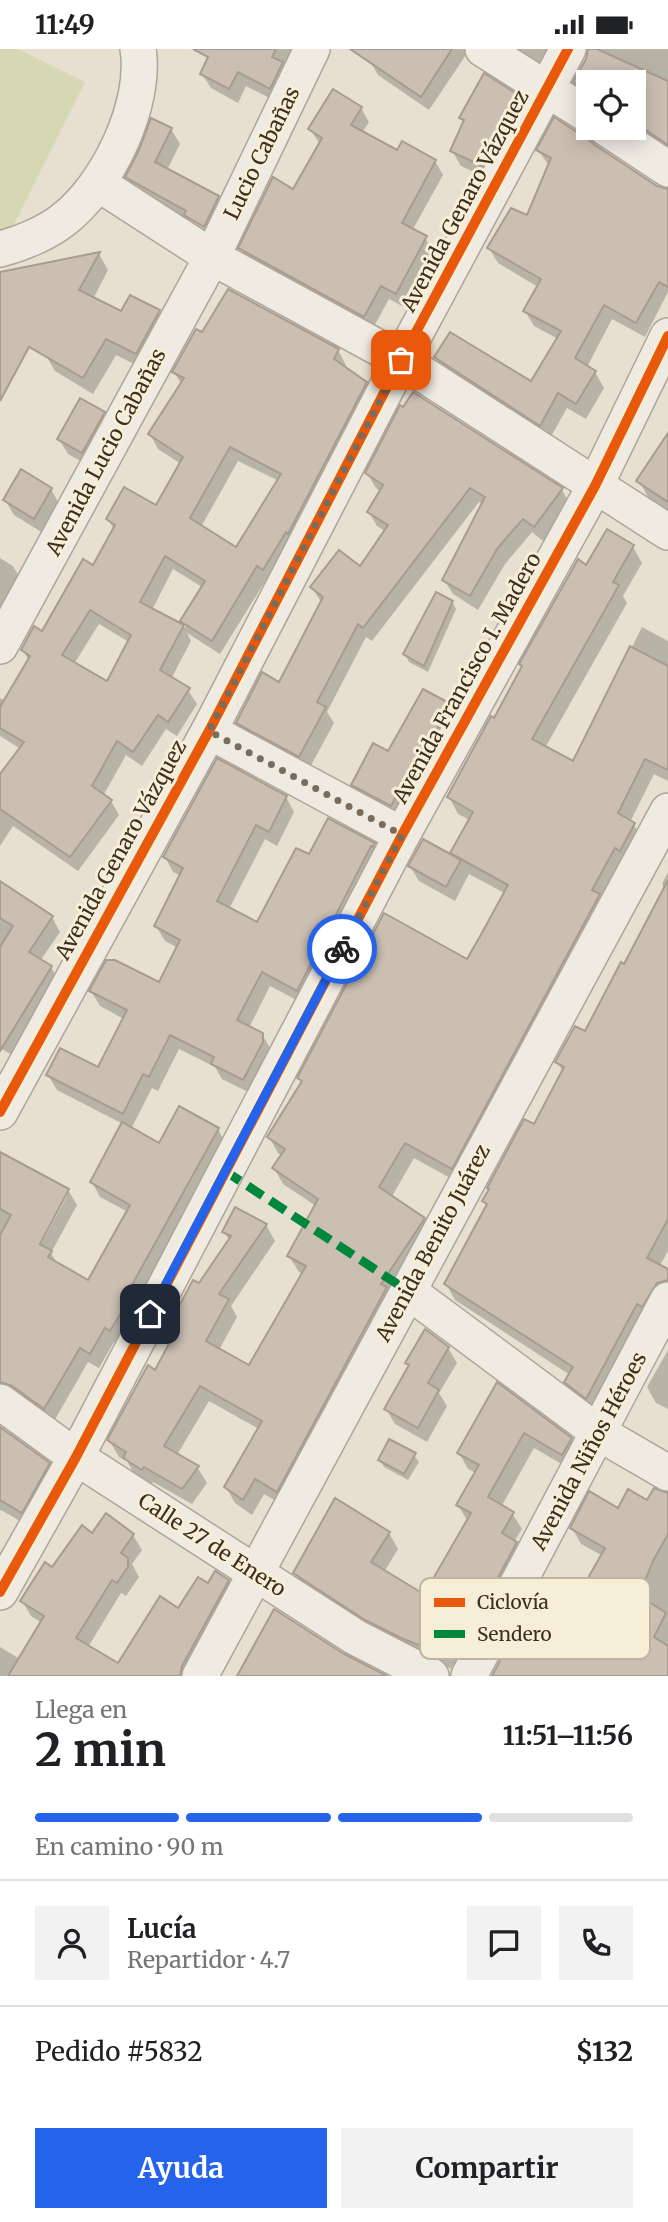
<!DOCTYPE html>
<html lang="es">
<head>
<meta charset="utf-8">
<style>
	:root { --surface:#fff; --page:#f2f2f2; --text:#202124; --muted:#757577; --line:#e0e0e0; --accent:#2563eb }
	body { margin:0; font-family:Merriweather,serif; background:var(--page); color:var(--text); height:100vh; display:flex; flex-direction:column; font-size:26px; white-space:nowrap }
	* { box-sizing:border-box; margin:0 }
	p { font-size:23px; color:var(--muted) }
	.icon { flex:none; width:38px; height:38px; fill:none; stroke:currentColor; stroke-width:2; stroke-linecap:round; stroke-linejoin:round }
	.map { position:relative; height:1627px; overflow:hidden }
	.drawer { display:flex; flex-direction:column; background:var(--surface); flex:1 }
	.drawer>* { flex:none }
	.buttons { position:absolute; left:576px; top:21px; display:grid; gap:14px }
	.buttons a { display:grid; place-items:center; width:70px; height:70px; border-radius:0px; background:var(--surface); box-shadow:0 4px 18px #0003; font-size:35px }
	.pin { position:absolute; display:grid; place-items:center; width:60px; height:60px; color:#fff; margin:-30px; border-radius:14px; box-shadow:0 4px 10px #0006 }
	.courier { position:absolute; display:grid; place-items:center; width:70px; height:70px; margin:-35px; border:5px solid #2563eb; border-radius:50%; background:#fff; color:#222; box-shadow:0 2px 9px #0007 }
	.headline em { font-style:normal; font-weight:700 }
	.headline div { display:flex; flex-direction:column-reverse }
	.headline { display:flex; align-items:center; justify-content:space-between; height:119px; padding:0 35px }
	h1 { font-size:46px; font-weight:700; line-height:52px }
	.bar { display:grid; grid-template-columns:repeat(4,1fr); gap:10px 7px; align-content:center; height:84px; padding:0 35px }
	.bar i { height:9px; border-radius:5px; background:var(--line) }
	.bar .active { background:var(--accent) }
	.bar p { grid-column:span 4 }
	.line { display:flex; align-items:center; gap:18px; padding:0 35px; border-top:2px solid var(--line) }
	.line div { flex:1 }
	.round { display:grid; place-items:center; flex:none; width:74px; height:74px; border-radius:0px; background:var(--page) }
	.primary-button { display:flex; gap:14px; margin-top:auto; padding:14px 35px }
	.primary-button a { flex:1; height:80px; border-radius:0px; background:var(--accent); color:#fff; font-size:28px; font-weight:700; line-height:80px; text-align:center }
	.primary-button a+a { background:var(--page); color:var(--text) }
	.status { display:flex; justify-content:space-between; align-items:center; height:49px; padding:0 35px; background:var(--surface); direction:ltr }
	.status svg { height:19px; fill:currentColor }
	.map>svg:first-child { display:block }
	.green { fill:#d6d7b3 }
	.shadow { fill:#0003; fill-rule:evenodd }
	.building { fill:#cbbfb2; stroke:#a89c90; stroke-width:2; fill-rule:evenodd }
	.lines { fill:none; stroke-linecap:round; stroke-linejoin:round }
	.minor-casing { stroke:#ada599; stroke-width:38 }
	.minor { stroke:#efebe3; stroke-width:35 }
	.quiet { stroke:#00873e; stroke-width:9; stroke-dasharray:18 9; stroke-linecap:butt }
	.cycleway-casing { stroke:#f7eed8; stroke-width:15 }
	.cycleway { stroke:#e8590c; stroke-width:10 }
	.done { stroke:#786c5e; stroke-width:7; stroke-dasharray:0 12.6 }
	.route { stroke:#2563eb; stroke-width:9 }
	.labels { text-anchor:middle; stroke-width:6; stroke-linejoin:round; paint-order:stroke }
	.street-label { font-size:21px; fill:#3d2e20; stroke:#f7eed8 }
	.key { fill:#f7eed8; stroke:#bfb4a1; stroke-width:2 }
	.key-label { font-size:19px; fill:#3d2e20 }
</style>
</head>
<body>
<div class="status"><b>11:49</b><svg viewBox="0 0 49 12"><path d="M0 12V9h3v3zM5 12V6h3v6zM10 12V3h3v9zM15 12V0h3v12zM26 1h20v11H26zM47 4h2v5h-2z"/></svg></div>
<div class="map">
<svg width="668" height="1627" viewBox="0 0 668 1627">
	<rect width="100%" height="100%" fill="#e7e0d1"/>
	<path class="green" d="M0,0H18L85,33L8,188L0,184Z"/>
	<g class="shadow">
		<path d="M214,0H308L279,54L246,37L238,54L211,39L202,25Z"/>
		<path d="M378,0H470L429,61L378,26L370,12Z"/>
		<path d="M511,0H564L548,25Z"/>
		<path d="M590,0H668V104L634,79V33H588V50L584,48L575,33L587,10Z"/>
		<path d="M519,48L527,63L491,131L461,117L452,102L464,74L461,69Z"/>
		<path d="M361,59L369,73L362,84L398,104L435,112L443,126L412,182L425,189L433,202L404,258L389,250L372,281L248,213L240,199L294,142L320,95L310,80Z"/>
		<path d="M171,80L180,95L167,121L218,148L226,163L213,192L136,143L127,128L141,102ZM189,167L213,181L211,184L189,171Z"/>
		<path d="M577,85L586,88L594,97L656,138L668,144V243L645,288L612,270L587,318L595,323L604,339L586,370L567,359L549,391L445,324L436,308L532,335L558,290L534,277L525,262L538,238L498,214L489,199L527,169L550,118L538,101Z"/>
		<path d="M99,205L108,221L93,250L122,265L159,263L169,280L146,321L116,306L93,345L55,322L45,305L52,291L0,297V225Z"/>
		<path d="M202,285L338,301L346,316L344,319L366,334L374,349L272,534L266,531L220,605L187,584L191,592L171,630L188,641L197,655L177,687L166,680L142,717L126,706L103,747L111,752L119,766L78,822L13,777L0,797V728L21,700L0,687V649L5,652L29,612L23,601L43,584L94,518L114,481L108,470L156,459L181,415L158,400L150,385L182,336L174,323ZM238,412L279,432L236,500L201,478ZM173,520L202,538L182,572L186,579L152,561ZM99,575L129,593L107,635L74,615Z"/>
		<path d="M103,364L112,379L91,418L68,405L59,390Z"/>
		<path d="M668,385V462L648,448L639,432Z"/>
		<path d="M367,424L562,441L570,455L543,492L532,483L516,502L505,515L478,561L453,545L444,531L483,455L479,453L372,592L366,588L327,663L334,674L308,722L247,688L238,674L280,635L321,553L312,538L361,520L385,482L377,477L369,463L381,443L376,439Z"/>
		<path d="M51,440L59,455L43,484L14,466L5,451Z"/>
		<path d="M633,498L642,514L623,547L627,554L545,699L574,714L642,578L668,592V732L654,725L630,773L633,775L643,791L461,1135L414,1109L391,1149L424,1170L433,1186L286,1458L264,1445L252,1466L235,1454L226,1438L259,1380L209,1352L177,1406L197,1418L207,1434L192,1455L153,1433L151,1436L134,1425L127,1412L119,1408L109,1391L156,1323L178,1281L173,1272L230,1192L224,1183L266,1176L275,1192L231,1257L237,1268L219,1301L250,1319L303,1225L299,1223L289,1207L316,1157L283,1135L274,1119L282,1107L278,1104L269,1088L302,1034L299,1029L468,912L506,845L469,825L455,852L419,832L410,817L455,809L452,804L470,771L458,765L449,748L587,518Z"/>
		<path d="M0,509L13,517L21,531L0,567Z"/>
		<path d="M452,553L456,560L428,623L409,613L405,605Z"/>
		<path d="M450,656L459,672L399,771L362,751L353,736Z"/>
		<path d="M286,748L294,763L277,797L265,790L229,860L258,875L310,808L374,796L382,811L306,956L270,937L249,979L262,985L271,1001L252,1045L222,1030L215,1018L179,1000L158,1042L152,1039L131,1080L160,1096L218,1080L226,1096L119,1296L114,1293L99,1319L88,1313L53,1374L0,1348V1105L68,1141L77,1156L51,1204L58,1216L89,1234L128,1163L100,1148L92,1133L123,1075L57,1041L48,1026L98,1021L124,970L100,957L91,942L109,910L159,936L178,899L165,892L156,877L181,827L173,823L165,808ZM63,1147H67L37,1203L34,1202Z"/>
		<path d="M668,823V1202L658,1220L665,1232L596,1364L575,1349L566,1333L570,1326L455,1251L446,1235L487,1158L484,1152L535,1077L563,1023L557,1013L586,985L665,841L662,835Z"/>
		<path d="M0,845L52,868L60,883L40,912L51,918L59,933L14,1007L0,999Z"/>
		<path d="M448,1299L457,1314L439,1344L447,1357L427,1393L395,1375L386,1360L410,1318L407,1314Z"/>
		<path d="M668,1301V1360L656,1354L647,1338Z"/>
		<path d="M498,1336L571,1390L580,1406L572,1421L534,1399L501,1458L512,1464L522,1480L514,1493L525,1510L497,1545L451,1620L432,1608L429,1613L305,1540L295,1524L389,1484L398,1500L384,1523L422,1546L427,1545L468,1473L458,1456L476,1424L468,1420L459,1404Z"/>
		<path d="M0,1380L48,1415L57,1430L30,1478L1,1461L0,1462Z"/>
		<path d="M414,1406L419,1413L408,1431L384,1418L380,1411Z"/>
		<path d="M668,1446V1627H494L526,1567L539,1574L572,1561L603,1507L581,1495L572,1479Z"/>
		<path d="M93,1486H133L142,1501L132,1515L139,1528L126,1547L121,1544L88,1598L118,1616L208,1536L228,1532L236,1547L193,1627H0V1598L20,1610L42,1574L31,1567L22,1552L53,1520Z"/>
	</g>
	<g class="building">
		<path d="M193,0H276L272,8L283,13L270,40L238,23L229,40L200,25L208,8Z"/>
		<path d="M350,0H452L421,48Z"/>
		<path d="M588,0H597L668,32V96L634,73V33H588V42L573,33L586,10Z"/>
		<path d="M484,24L520,47L482,117L450,102L464,71L459,69Z"/>
		<path d="M333,40L362,58L351,76L397,101L402,92L436,111L402,174L427,187L396,245L381,237L364,268L238,199L273,128L293,140L322,89L308,80Z"/>
		<path d="M554,68L577,83L588,86V90L595,96L657,137L668,140V238L659,233L636,274L604,256L575,309L596,322L576,355L558,344L540,377L434,308L450,283L531,332L561,282L523,262L541,230L487,199L511,159L527,166L551,109L536,101Z"/>
		<path d="M151,69L172,79L155,113L219,147L204,178L184,166L186,162L125,128L139,101Z"/>
		<path d="M100,203L79,241L121,262L130,246L160,261L136,305L106,290L83,329L29,298L0,352V223Z"/>
		<path d="M228,240L339,300L334,310L367,333L288,485L286,483L263,521L257,517L212,592L180,572L205,532L165,507L140,553L184,576L160,621L190,639L168,673L158,666L133,703L117,692L92,737L112,751L70,808L0,760V725L24,693L0,679V658L30,607L21,601L34,577L42,582L83,510L93,516L115,476L106,470L124,438L156,456L183,408L148,385L184,329L172,323L196,280L202,283ZM230,398L281,425L236,498L190,469ZM90,561L131,586L107,632L62,606Z"/>
		<path d="M413,343L563,439L534,478L523,470L508,487L497,500L470,547L442,531L485,448L470,439L363,579L358,575L317,653L326,658L299,708L236,674L262,623L279,633L323,548L310,538L339,501L360,517L388,476L367,463L383,436L365,424L400,356L403,358Z"/>
		<path d="M80,349L105,363L82,404L57,390Z"/>
		<path d="M668,384V453L636,432Z"/>
		<path d="M21,420L52,439L34,470L3,451Z"/>
		<path d="M607,480L634,496L613,533L619,536L532,690L573,712L630,597L668,617V721L645,710L618,764L635,774L620,802L615,799L592,841L600,845L452,1120L405,1094L379,1138L425,1169L381,1235L387,1238L277,1443L255,1430L243,1451L224,1438L262,1372L200,1337L164,1397L199,1417L182,1440L144,1418L142,1421L123,1409L126,1403L107,1391L148,1316L155,1321L179,1276L171,1272L193,1231L199,1234L231,1187L222,1183L235,1158L267,1175L219,1245L229,1250L206,1292L249,1316L306,1217L287,1207L318,1150L272,1119L285,1100L267,1088L302,1032L297,1029L384,864L467,910L483,882L508,836L450,804L473,763L447,748L491,667L494,669L522,617L519,615L572,521L578,510L586,516Z"/>
		<path d="M436,543L453,552L424,617L403,605Z"/>
		<path d="M423,640L451,655L433,687L430,685L391,757L351,736L373,694L388,702Z"/>
		<path d="M217,709L287,747L269,783L256,776L217,852L257,873L296,799L309,805L328,769L375,794L373,798L371,797L297,942L262,923L237,971L263,984V993L243,1031L211,1015L214,1008L170,986L149,1028L143,1025L123,1065L46,1026L60,999L98,1018L127,961L89,942L106,911H115L159,933L180,891L154,877L183,819L163,808Z"/>
		<path d="M423,790L461,811L446,838L408,817Z"/>
		<path d="M668,831V1170L647,1209L668,1220V1231L657,1234L642,1258L637,1255L586,1350L564,1333L573,1318L444,1235L487,1155L482,1152L489,1140L487,1139L524,1070L534,1075L564,1018L555,1013L575,977L585,982L621,913L624,915Z"/>
		<path d="M0,832L53,867L29,903L52,917L0,1002V898L13,877L0,869Z"/>
		<path d="M179,1057L219,1079L123,1252L127,1254L110,1282L105,1279L90,1305L80,1299L44,1360L12,1337L0,1333V1186L11,1166L0,1160V1103L69,1140L40,1195L52,1202L48,1208L88,1231L130,1156L90,1133L122,1073L159,1094Z"/>
		<path d="M425,1280L449,1298L428,1334L439,1341L418,1379L384,1360L409,1316L405,1314Z"/>
		<path d="M497,1333L572,1389L562,1406L524,1384L488,1448L514,1463L502,1484L517,1493L495,1534L487,1530L442,1605L401,1589L365,1571L293,1524L335,1449L390,1483L371,1513L422,1544L424,1541L426,1542L471,1464L456,1456L479,1416L457,1404Z"/>
		<path d="M0,1378L50,1414L22,1464L0,1451Z"/>
		<path d="M389,1390L416,1404L404,1425L378,1411Z"/>
		<path d="M654,1439L668,1444V1485L653,1512L639,1546L666,1564L654,1588L668,1597V1627H492L525,1564L538,1572L552,1548L571,1559L605,1499L570,1479L589,1442L618,1459L628,1440L647,1451Z"/>
		<path d="M106,1464L134,1485L121,1504L128,1509V1518L117,1534L112,1531L76,1589L118,1614L160,1547L178,1559L198,1528L208,1534L215,1522L229,1531L182,1617L180,1627H8L44,1567L20,1552L45,1513L52,1518L82,1476L92,1484Z"/>
		<path d="M274,1560L344,1605L387,1627H237Z"/>
	</g>
	<g class="lines">
		<defs>
			<g id="minor">
				<path d="M483,0L588,66"/>
				<path d="M606,79L668,120"/>
				<path d="M99,135L212,208L401,311L668,483"/>
				<path d="M0,200C20,195 47,184 63,171C107,138 147,55 138,0"/>
				<path d="M0,597L212,208L312,0"/>
				<path d="M209,682L402,786"/>
				<path d="M0,1063L209,682L401,311L568,0"/>
				<path d="M408,1242L599,1384L668,1424"/>
				<path d="M0,1353L76,1408L355,1588L431,1627"/>
				<path d="M0,1543L76,1408L402,786L595,437L668,287"/>
				<path d="M200,1627L668,762"/>
				<path d="M469,1627L668,1251"/>
			</g>
		</defs>
		<use href="#minor" class="minor-casing"/>
		<use href="#minor" class="minor"/>
		<path class="quiet" d="M225,1122L408,1242"/>
		<defs>
			<g id="cycleway">
				<path d="M0,1063L209,682L401,311L568,0"/>
				<path d="M0,1543L76,1408L402,786L595,437L668,287"/>
			</g>
		</defs>
		<use href="#cycleway" class="cycleway-casing"/>
		<use href="#cycleway" class="cycleway"/>
	</g>
	<g class="lines">
		<path class="done" d="M342,900L402,786L209,682L401,311"/>
		<path class="route" d="M150,1265L342,900"/>
	</g>
	<g class="labels">
		<g class="street-label">
			<text transform="translate(262 104) rotate(-64)" y="7">Lucio Cabañas</text>
			<text transform="translate(465 152) rotate(-62)" y="7">Avenida Genaro Vázquez</text>
			<text transform="translate(106 403) rotate(-62)" y="7">Avenida Lucio Cabañas</text>
			<text transform="translate(467 629) rotate(-61)" y="7">Avenida Francisco I. Madero</text>
			<text transform="translate(121 801) rotate(-61)" y="7">Avenida Genaro Vázquez</text>
			<text transform="translate(433 1194) rotate(-62)" y="7">Avenida Benito Juárez</text>
			<text transform="translate(589 1402) rotate(-62)" y="7">Avenida Niños Héroes</text>
			<text transform="translate(212 1496) rotate(33)" y="7">Calle 27 de Enero</text>
		</g>
	</g>
	<rect x="420" y="1529" width="230" height="81" rx="10" class="key"/>
	<rect x="434" y="1549" width="31" height="9" fill="#e8590c"/>
	<rect x="434" y="1581" width="31" height="8" fill="#00873e"/>
	<g class="key-label">
		<text x="477" y="1560">Ciclovía</text>
		<text x="477" y="1592">Sendero</text>
	</g>
</svg>
<div class="buttons">
<a><svg class="icon" aria-label="locate" viewBox="0 0 24 24"><circle cx="12" cy="12" r="6"/><path d="M12 2v4M12 18v4M2 12h4M18 12h4"/></svg></a>
</div>
<div class="pin" style="left:401px;top:311px;background:#ea580c"><svg class="icon" aria-label="bag" viewBox="0 0 24 24"><path d="M5 8h14l-1 12H6zM9 8a3 3 0 0 1 6 0"/></svg></div>
<div class="pin" style="left:150px;top:1265px;background:#1f2937"><svg class="icon" aria-label="home" viewBox="0 0 24 24"><path d="M3 11l9-7 9 7M6 9v11h12V9"/></svg></div>
<div class="courier" style="left:342px;top:900px"><svg class="icon" aria-label="bike" viewBox="0 0 24 24"><circle cx="6" cy="16" r="4"/><circle cx="18" cy="16" r="4"/><path d="M6 16l4-8h5l3 8M10 8l3 8H6M13 5h3"/></svg></div>
</div>
<section class="drawer">
<div class="headline"><div><h1>2 min</h1><p>Llega en</p></div><em>11:51–11:56</em></div>
<div class="bar"><i class="active"></i><i class="active"></i><i class="active"></i><i></i><p>En camino · 90 m</p></div>
<div class="line" style="height:126px"><a class="round"><svg class="icon" aria-label="person" viewBox="0 0 24 24"><circle cx="12" cy="8" r="4"/><path d="M4 21q1-7 8-7t8 7"/></svg></a><div><b>Lucía</b><p>Repartidor · 4.7</p></div><a class="round"><svg class="icon" aria-label="chat" viewBox="0 0 24 24"><path d="M4 5h16v11H9l-5 4z"/></svg></a><a class="round"><svg class="icon" aria-label="phone" viewBox="0 0 24 24"><path d="M5 4h4l2 5-3 2q2 4 5 5l2-3 5 2v4C11 20 4 13 5 4z"/></svg></a></div>
<div class="line" style="height:91px"><div>Pedido #5832</div><b>$132</b></div>
<div class="primary-button"><a>Ayuda</a><a>Compartir</a></div>
</section>
</body>
</html>
